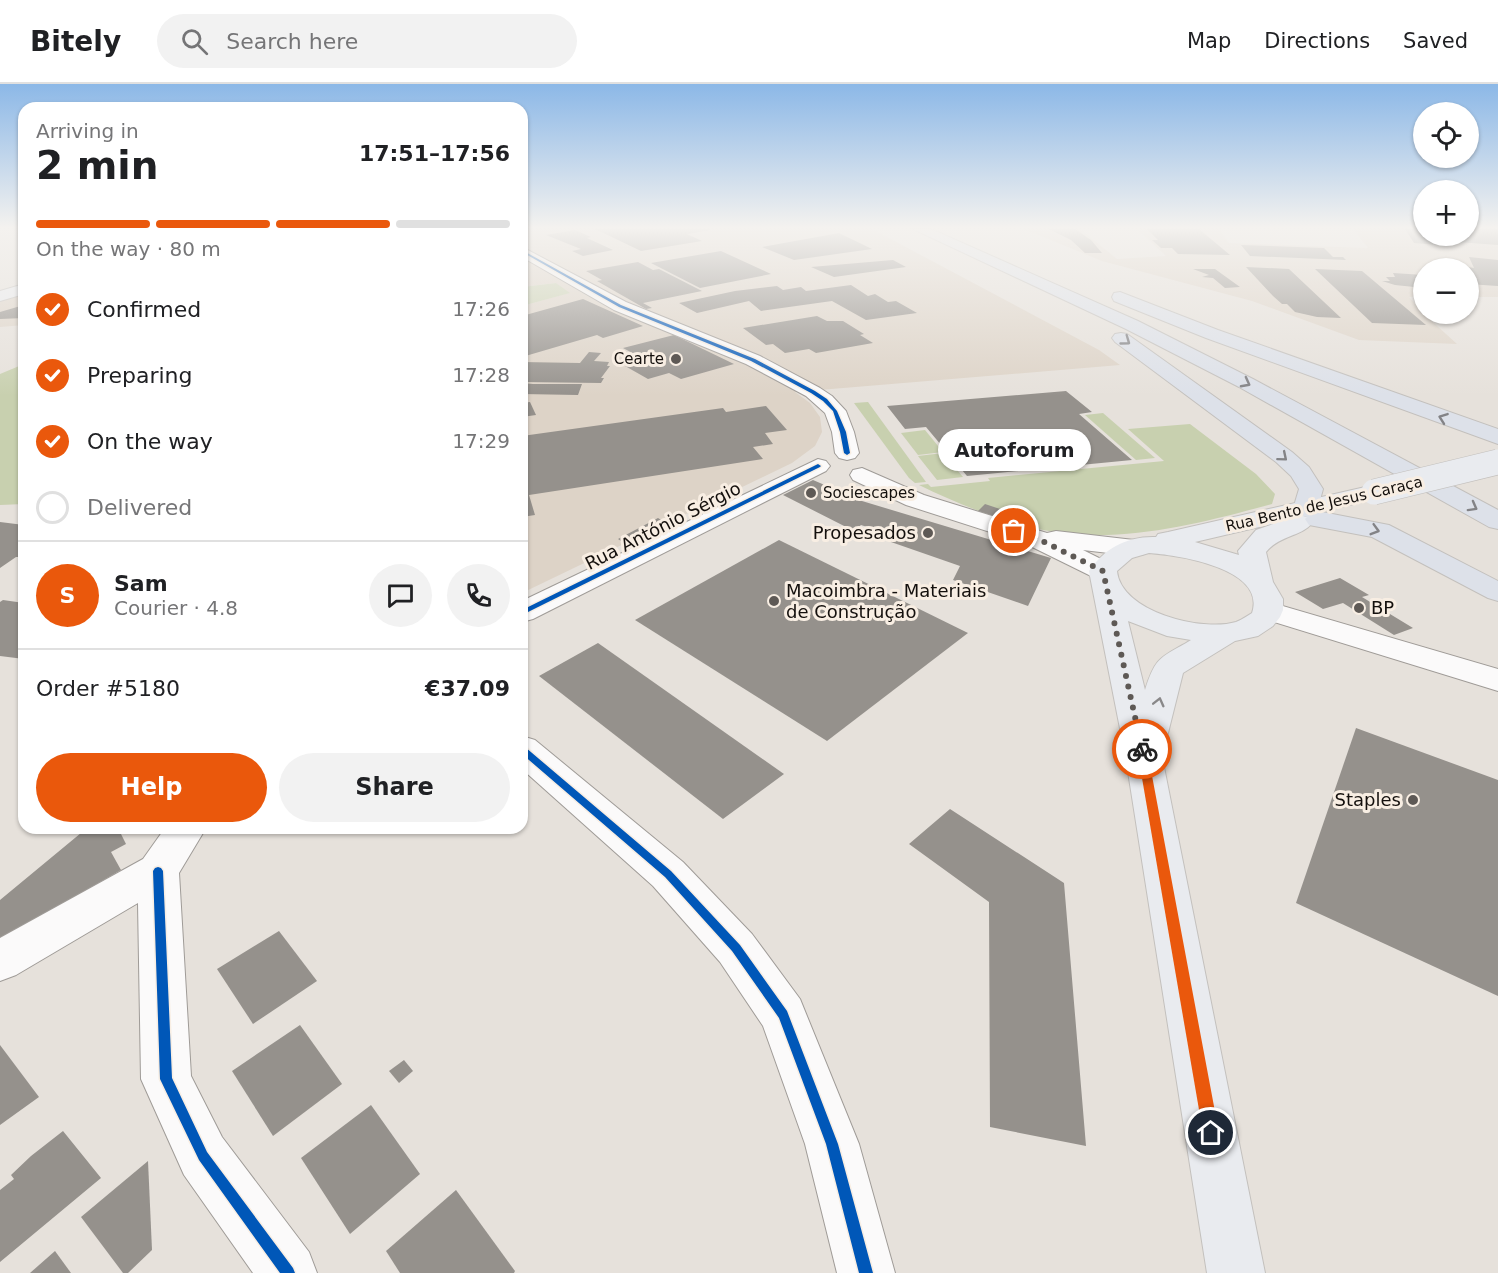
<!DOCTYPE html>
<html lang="en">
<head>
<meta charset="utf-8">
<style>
	:root { --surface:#fff; --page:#f2f2f2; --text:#202124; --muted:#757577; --line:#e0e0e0; --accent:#ea580c }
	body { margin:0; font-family:"DejaVu Sans",sans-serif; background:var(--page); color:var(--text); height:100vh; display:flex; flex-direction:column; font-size:22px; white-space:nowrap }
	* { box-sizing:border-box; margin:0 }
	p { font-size:20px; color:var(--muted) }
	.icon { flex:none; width:33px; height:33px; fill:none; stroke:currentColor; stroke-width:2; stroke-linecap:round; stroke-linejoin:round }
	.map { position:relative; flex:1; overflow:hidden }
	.details { position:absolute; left:18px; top:18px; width:510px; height:732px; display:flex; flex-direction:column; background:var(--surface); border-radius:18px; box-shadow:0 2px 4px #0004 }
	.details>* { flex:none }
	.controls { position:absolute; left:1413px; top:18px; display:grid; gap:12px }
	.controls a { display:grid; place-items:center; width:66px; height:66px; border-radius:50%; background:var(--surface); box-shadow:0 2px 4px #0004; font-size:30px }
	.pin { position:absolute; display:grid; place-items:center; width:51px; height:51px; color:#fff; margin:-26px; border:3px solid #fff; border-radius:50%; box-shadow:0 2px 6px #0007 }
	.courier { position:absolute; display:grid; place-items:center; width:60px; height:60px; margin:-30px; border:4px solid #ea580c; border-radius:50%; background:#fff; color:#222; box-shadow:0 2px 8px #0007 }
	.bubble { position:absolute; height:42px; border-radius:21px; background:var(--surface); box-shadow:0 2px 4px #0004; font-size:20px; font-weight:700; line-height:42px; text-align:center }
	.overview em { font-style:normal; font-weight:700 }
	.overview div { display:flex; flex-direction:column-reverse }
	.overview { display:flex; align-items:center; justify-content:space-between; height:102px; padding:0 18px }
	h1 { font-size:39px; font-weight:700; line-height:45px }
	.bar { display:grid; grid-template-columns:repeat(4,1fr); gap:9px 6px; align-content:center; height:72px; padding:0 18px }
	.bar i { height:8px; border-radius:4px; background:var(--line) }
	.bar .on { background:var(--accent) }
	.bar p { grid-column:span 4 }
	.line { display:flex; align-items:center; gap:15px; padding:0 18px; border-top:2px solid var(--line) }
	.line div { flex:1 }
	.round { display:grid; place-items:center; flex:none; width:63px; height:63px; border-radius:32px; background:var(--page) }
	ol { padding:0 18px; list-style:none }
	li { display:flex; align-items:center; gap:18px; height:66px }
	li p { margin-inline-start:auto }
	li .icon { padding:6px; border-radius:50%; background:var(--accent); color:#fff; stroke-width:4 }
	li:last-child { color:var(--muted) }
	li i { width:33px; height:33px; border:3px solid var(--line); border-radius:50% }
	.primary-button { display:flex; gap:12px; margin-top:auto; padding:12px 18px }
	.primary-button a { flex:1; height:69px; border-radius:36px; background:var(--accent); color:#fff; font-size:24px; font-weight:700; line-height:69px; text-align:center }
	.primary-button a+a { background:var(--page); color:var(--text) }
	header { display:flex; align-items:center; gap:36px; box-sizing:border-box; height:84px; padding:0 30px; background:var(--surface); border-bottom:2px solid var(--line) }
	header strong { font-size:28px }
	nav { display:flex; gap:33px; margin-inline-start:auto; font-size:21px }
	.search { width:420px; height:54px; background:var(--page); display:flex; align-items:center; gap:15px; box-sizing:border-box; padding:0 21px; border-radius:33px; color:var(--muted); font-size:22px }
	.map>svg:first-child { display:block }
	.built { fill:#ddd3c7 }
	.green { fill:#c8d0af }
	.building { fill:#95918c }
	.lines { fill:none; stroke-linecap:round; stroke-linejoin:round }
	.minor-casing { stroke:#9f9b97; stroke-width:2 }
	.major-casing { stroke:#c3c0bd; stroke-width:2 }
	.highway-casing { stroke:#c3c0bd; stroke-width:2 }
	.minor { fill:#fbfafa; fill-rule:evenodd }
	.major { fill:#e9ebef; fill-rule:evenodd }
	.highway { fill:#dde1e9; fill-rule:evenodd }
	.major-bridge-casing { stroke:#c3c0bd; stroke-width:26; stroke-linecap:butt }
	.major-bridge { stroke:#e9ebef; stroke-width:25 }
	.cycleway-casing { stroke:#f8eee3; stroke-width:3 }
	.cycleway { fill:#0057b8; fill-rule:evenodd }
	.oneway { stroke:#838386 }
	.oneway2 { stroke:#898889 }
	.route { fill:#ea580c }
	.done { stroke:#5e5955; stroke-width:6; stroke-dasharray:0 10.8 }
	.poi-dot { fill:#5e5955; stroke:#f8eee3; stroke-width:2 }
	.labels { text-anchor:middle; stroke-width:6; stroke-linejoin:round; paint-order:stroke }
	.far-poi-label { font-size:15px; fill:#14100d; stroke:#f8eee3; text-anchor:end }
	.far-street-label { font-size:15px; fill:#14100d; stroke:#f8eee3 }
	.street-label { font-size:18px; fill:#14100d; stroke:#f8eee3 }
	.poi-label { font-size:18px; fill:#14100d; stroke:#f8eee3; text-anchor:end }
</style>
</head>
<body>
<header>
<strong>Bitely</strong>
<div class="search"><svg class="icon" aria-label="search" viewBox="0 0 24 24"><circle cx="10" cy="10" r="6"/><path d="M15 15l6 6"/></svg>Search here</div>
<nav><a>Map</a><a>Directions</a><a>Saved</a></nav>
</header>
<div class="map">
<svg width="1498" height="1189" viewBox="0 0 1498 1189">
	<rect width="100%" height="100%" fill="#e6e1db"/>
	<g class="built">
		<path d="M522,145H872L1099,266L1120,281L795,308L810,319L820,333L822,348L815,362L792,379L522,509V222L569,209L556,199L522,203Z"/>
		<path d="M1024,145H1080L1117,175L1166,172L1137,145H1219L1229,159L1368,164L1353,145H1423L1424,152H1468L1498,145V213H1469L1468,184H1424L1423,212L1409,213L1424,230L1457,260L1359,256L1252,217L1102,177Z"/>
		<path d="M24,210V241L0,243V217Z"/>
	</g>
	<g class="green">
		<path d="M556,199L570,209L522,222V203Z"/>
		<path d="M24,280V420L0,421V290Z"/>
		<path d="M868,318L926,398L915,399L909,394L854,319Z"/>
		<path d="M1103,329L1155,374L1136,376L1085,331Z"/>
		<path d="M1190,340L1256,390L1275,410L1272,420C1198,440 1119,461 1043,446C1000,437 958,420 919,401L928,400L931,403L990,397L988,394L1164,377L1128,345Z"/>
		<path d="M925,346L943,368L918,371L901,349Z"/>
		<path d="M943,369L963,393L937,396L918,372Z"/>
	</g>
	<g class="building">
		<path d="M595,145H709L710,146L687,150L702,157L641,167Z"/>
		<path d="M1049,145H1075L1091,156L1102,169H1085L1071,156Z"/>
		<path d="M1147,145H1199L1230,171L1178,170L1172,164H1161L1152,156H1158Z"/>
		<path d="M1405,145H1424V152H1468V145H1498V161L1444,157L1449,162L1414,159Z"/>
		<path d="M575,146L591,153L587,154L613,166L583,172L572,167L581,165L546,151Z"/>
		<path d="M839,149L872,165L794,176L762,163Z"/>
		<path d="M1241,161L1324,164L1333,173H1343L1346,176L1250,172Z"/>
		<path d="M721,167L771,190L700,204L651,179Z"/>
		<path d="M1469,173L1498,176V202L1468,200V183L1474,184Z"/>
		<path d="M893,176L906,183L834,193L811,183Z"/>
		<path d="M638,178L653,186L659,185L702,207L643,219L652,224L646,225L597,197L602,196L586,187Z"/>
		<path d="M1436,179L1467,183V184H1437Z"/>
		<path d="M1246,183L1289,185L1341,234L1317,233L1295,228L1287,220H1282L1273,212Z"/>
		<path d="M1193,185H1215L1240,203L1225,204L1213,194L1202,193L1209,191Z"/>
		<path d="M1315,185L1362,187L1426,241L1372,239Z"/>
		<path d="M1393,189L1424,191V204L1395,201L1382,197H1390L1386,193H1395Z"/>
		<path d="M851,201L868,212L875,210L888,218L896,217L917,229L866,236L832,217L761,227L749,217L697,229L679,219L735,207L777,202L783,206L801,203L806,207Z"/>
		<path d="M583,215L643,242L603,254L597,251L522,273V232Z"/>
		<path d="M24,221V234L0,235V228Z"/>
		<path d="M817,232L827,237H843L864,250L860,251L873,259L816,269L809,265L785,269L773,260L766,261L743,244Z"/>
		<path d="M674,251L734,280L681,295L669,289L648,295L618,278L638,272L623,264Z"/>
		<path d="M589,268L601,269L594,277L609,278L607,282H610L601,294H604L601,299L522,298V278L580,279Z"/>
		<path d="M522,299L533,300H582L578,311L522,310Z"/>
		<path d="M1066,307L1092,328L1079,330L1132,376L967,392L926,343L905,345L887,322Z"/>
		<path d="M530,318L536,331L522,333V319Z"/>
		<path d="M766,322L787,346L765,349L773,360L753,363L763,375L529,411L535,431L522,433V352L723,324L726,328Z"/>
		<path d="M813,396L862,417L1051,474L1028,522L953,496L960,482L891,458L895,452L861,441L854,447L783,411Z"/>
		<path d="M985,420L1000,425L993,432L978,427Z"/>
		<path d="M658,434L669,441L627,461L618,455Z"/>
		<path d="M0,438L24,441V473H16L0,484Z"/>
		<path d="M779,456L968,549L827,657L635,536Z"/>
		<path d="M1340,494L1369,511L1362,513L1413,544L1394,551L1343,519L1323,525L1295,508Z"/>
		<path d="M3,516L24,519V575L0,572V518Z"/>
		<path d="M598,559L784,690L723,735L539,592Z"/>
		<path d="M1356,644L1498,696V912L1296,819Z"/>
		<path d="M950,725L1064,799L1086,1062L990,1043L989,818L909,760Z"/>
		<path d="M87,744H118L126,760L111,768L121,786L0,856V816Z"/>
		<path d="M279,847L317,897L253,940L217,885Z"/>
		<path d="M300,941L342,1000L273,1052L232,987Z"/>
		<path d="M0,961L39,1013L0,1041Z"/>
		<path d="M404,976L413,987L399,999L389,987Z"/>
		<path d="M371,1021L420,1090L350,1150L301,1074Z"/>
		<path d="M63,1047L101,1094L0,1178V1106L14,1095L11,1091L31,1072Z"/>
		<path d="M148,1077L152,1166L128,1189H123L81,1133Z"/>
		<path d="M456,1106L515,1187L514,1189H400L386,1167Z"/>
		<path d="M55,1167L71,1189H30Z"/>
	</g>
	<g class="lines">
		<defs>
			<g id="minor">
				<path d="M522,163L626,218L760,272L820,304L832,312L846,327L854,348L859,369L855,374L847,376L839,374L835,369L832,348L825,329L806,312L746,280L614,226L522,173Z"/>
				<path d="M818,375L826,377L830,382L826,387L533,535L522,538V517Z"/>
				<path d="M862,384L924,411L1047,449L1056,447L1134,456L1144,458L1148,464L1144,470L1134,472L1083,466L1113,481L1117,487L1113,493L1103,496L1093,493L1024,459L906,421L853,396L850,391L853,386Z"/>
				<path d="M1269,518L1498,585V607L1258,533L1254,527L1258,521Z"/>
				<path d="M522,652L535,656L683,778L752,850L800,915L859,1060L895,1189H837L805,1060L763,942L720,878L653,802L522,685Z"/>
				<path d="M165,744H206L179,789L191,992L222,1053L309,1168L317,1189H253L184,1091L141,995L138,819L16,891L0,897V854L143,775Z"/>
			</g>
			<g id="major">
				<path d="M24,200V210L0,217V207Z"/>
				<path d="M1374,401L1383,403L1386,408L1383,413L1303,432L1308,433L1312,439C1303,452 1280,451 1266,468L1273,498L1283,515V526L1280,533L1273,542L1258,552L1235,557L1183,589L1162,673L1265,1189H1207L1126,675L1089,487C1105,464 1127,452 1156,453L1158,450L1168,448ZM1276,439L1256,446L1238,467L1239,471L1195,458ZM1149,469C1177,471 1267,484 1252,529C1247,532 1241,536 1236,538C1202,548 1121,528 1117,487L1132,474ZM1128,537L1167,552L1191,556C1161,574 1156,571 1145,606Z"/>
			</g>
			<g id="highway">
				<path d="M913,145H931L1138,237L1253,295L1498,426V445L1489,443L1239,303L1126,245Z"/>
				<path d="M1120,208L1218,246L1498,345V360L1206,254L1114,217L1112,213L1114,209Z"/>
				<path d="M1121,249L1127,250L1292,368L1309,383L1323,405L1317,427L1389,441L1498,497V517L1488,514L1372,453L1309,441L1305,435L1307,433L1297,430L1293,425L1299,405L1291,392L1276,378L1115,258L1112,254L1115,250Z"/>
			</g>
		</defs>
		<use href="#minor" class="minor-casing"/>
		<use href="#major" class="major-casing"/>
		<use href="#highway" class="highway-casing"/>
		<use href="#minor" class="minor"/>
		<use href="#major" class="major"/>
		<use href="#highway" class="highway"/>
		<defs>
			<path id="major-bridge" d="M1374,408L1498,378"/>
		</defs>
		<use href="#major-bridge" class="major-bridge-casing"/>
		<use href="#major-bridge" class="major-bridge"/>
		<defs>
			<g id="cycleway">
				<path d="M522,166L621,221L755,275L815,307L827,315L837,327L846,348L850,369L847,371L844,369L840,348L833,327L823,317L811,309L751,277L619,223L522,168Z"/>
				<path d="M818,380L821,382L820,383L522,531V526Z"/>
				<path d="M522,662L525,663L671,787L740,861L787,927L838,1060L873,1189H859L826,1060L779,934L732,867L665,793L522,670Z"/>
				<path d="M158,783L161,784L163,787L172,994L207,1068L293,1184L295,1189H280L199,1076L160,995L153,787L155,784Z"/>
			</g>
		</defs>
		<use href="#cycleway" class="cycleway-casing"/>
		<use href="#cycleway" class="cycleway"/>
	</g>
	<defs><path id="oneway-chevron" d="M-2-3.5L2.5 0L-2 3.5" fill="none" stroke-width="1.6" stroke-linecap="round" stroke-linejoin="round" transform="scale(1.5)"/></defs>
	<g class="oneway">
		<use href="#oneway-chevron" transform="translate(1126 257) rotate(36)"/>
		<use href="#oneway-chevron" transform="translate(1246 299) rotate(28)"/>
		<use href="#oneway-chevron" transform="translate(1443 334) rotate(-160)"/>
		<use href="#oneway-chevron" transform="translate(1283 373) rotate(40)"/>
		<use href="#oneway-chevron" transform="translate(1473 423) rotate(29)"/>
		<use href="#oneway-chevron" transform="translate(1375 446) rotate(16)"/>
	</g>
	<use class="oneway2" href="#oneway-chevron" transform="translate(1159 618) rotate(-76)"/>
	<linearGradient id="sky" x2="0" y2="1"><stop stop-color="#8cb8e7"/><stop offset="0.46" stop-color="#f4f2ef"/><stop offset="1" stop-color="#f4f2ef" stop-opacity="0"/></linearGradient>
	<rect width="1498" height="312" fill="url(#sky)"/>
	<path class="route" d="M1142,661L1147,665L1219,1049L1217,1054L1211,1057L1206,1054L1203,1049L1137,665Z"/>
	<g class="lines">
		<path class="done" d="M1014,447L1034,453L1103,487L1142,665"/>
	</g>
	<g class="poi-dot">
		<circle cx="676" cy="275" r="6"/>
		<circle cx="811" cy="409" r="6"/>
		<circle cx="928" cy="449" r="6"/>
		<circle cx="774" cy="517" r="6"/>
		<circle cx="1359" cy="524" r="6"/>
		<circle cx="1413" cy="716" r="6"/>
	</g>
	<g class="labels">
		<g class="far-poi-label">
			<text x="664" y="280">Cearte</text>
			<text x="823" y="414" text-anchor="start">Sociescapes</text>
		</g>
		<g class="far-street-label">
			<text transform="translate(1324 420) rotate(-13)" y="5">Rua Bento de Jesus Caraça</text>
		</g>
		<g class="street-label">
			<text transform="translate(663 442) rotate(-27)" y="6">Rua António Sérgio</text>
		</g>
		<g class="poi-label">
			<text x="916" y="455">Propesados</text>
			<text x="786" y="513" text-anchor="start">Macoimbra - Materiais<tspan x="786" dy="21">de Construção</tspan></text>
			<text x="1371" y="530" text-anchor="start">BP</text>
			<text x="1401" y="722">Staples</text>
		</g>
	</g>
</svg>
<div class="controls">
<a><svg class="icon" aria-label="locate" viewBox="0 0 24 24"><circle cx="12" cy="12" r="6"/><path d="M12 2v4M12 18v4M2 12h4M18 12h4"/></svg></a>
<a>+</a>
<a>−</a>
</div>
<div class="pin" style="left:1014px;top:447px;background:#ea580c"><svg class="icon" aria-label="bag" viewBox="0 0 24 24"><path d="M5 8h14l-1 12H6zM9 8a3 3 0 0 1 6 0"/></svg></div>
<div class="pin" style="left:1211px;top:1049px;background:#1f2937"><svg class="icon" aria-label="home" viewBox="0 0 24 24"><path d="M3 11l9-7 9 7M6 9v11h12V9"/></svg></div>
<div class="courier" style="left:1142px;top:665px"><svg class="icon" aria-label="bike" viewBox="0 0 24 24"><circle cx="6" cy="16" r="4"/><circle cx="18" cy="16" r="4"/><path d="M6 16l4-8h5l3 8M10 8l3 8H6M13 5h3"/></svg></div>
<div class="bubble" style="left:938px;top:345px;width:153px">Autoforum</div>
<section class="details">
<div class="overview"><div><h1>2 min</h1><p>Arriving in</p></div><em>17:51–17:56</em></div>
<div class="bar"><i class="on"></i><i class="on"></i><i class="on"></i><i></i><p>On the way · 80 m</p></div>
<ol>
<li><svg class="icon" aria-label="check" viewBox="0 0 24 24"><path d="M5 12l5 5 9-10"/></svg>Confirmed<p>17:26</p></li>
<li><svg class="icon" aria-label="check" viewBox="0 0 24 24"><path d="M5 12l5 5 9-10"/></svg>Preparing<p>17:28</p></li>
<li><svg class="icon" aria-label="check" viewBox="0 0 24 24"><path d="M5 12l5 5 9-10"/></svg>On the way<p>17:29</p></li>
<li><i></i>Delivered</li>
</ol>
<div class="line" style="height:108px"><b class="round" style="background:var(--accent);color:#fff">S</b><div><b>Sam</b><p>Courier · 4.8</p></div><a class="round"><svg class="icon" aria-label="chat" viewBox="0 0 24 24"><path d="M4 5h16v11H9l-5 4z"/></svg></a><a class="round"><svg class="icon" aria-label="phone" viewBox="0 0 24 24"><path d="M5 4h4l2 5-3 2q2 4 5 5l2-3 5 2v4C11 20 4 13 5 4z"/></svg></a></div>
<div class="line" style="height:78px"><div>Order #5180</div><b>€37.09</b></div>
<div class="primary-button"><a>Help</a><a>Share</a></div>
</section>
</div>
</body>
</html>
